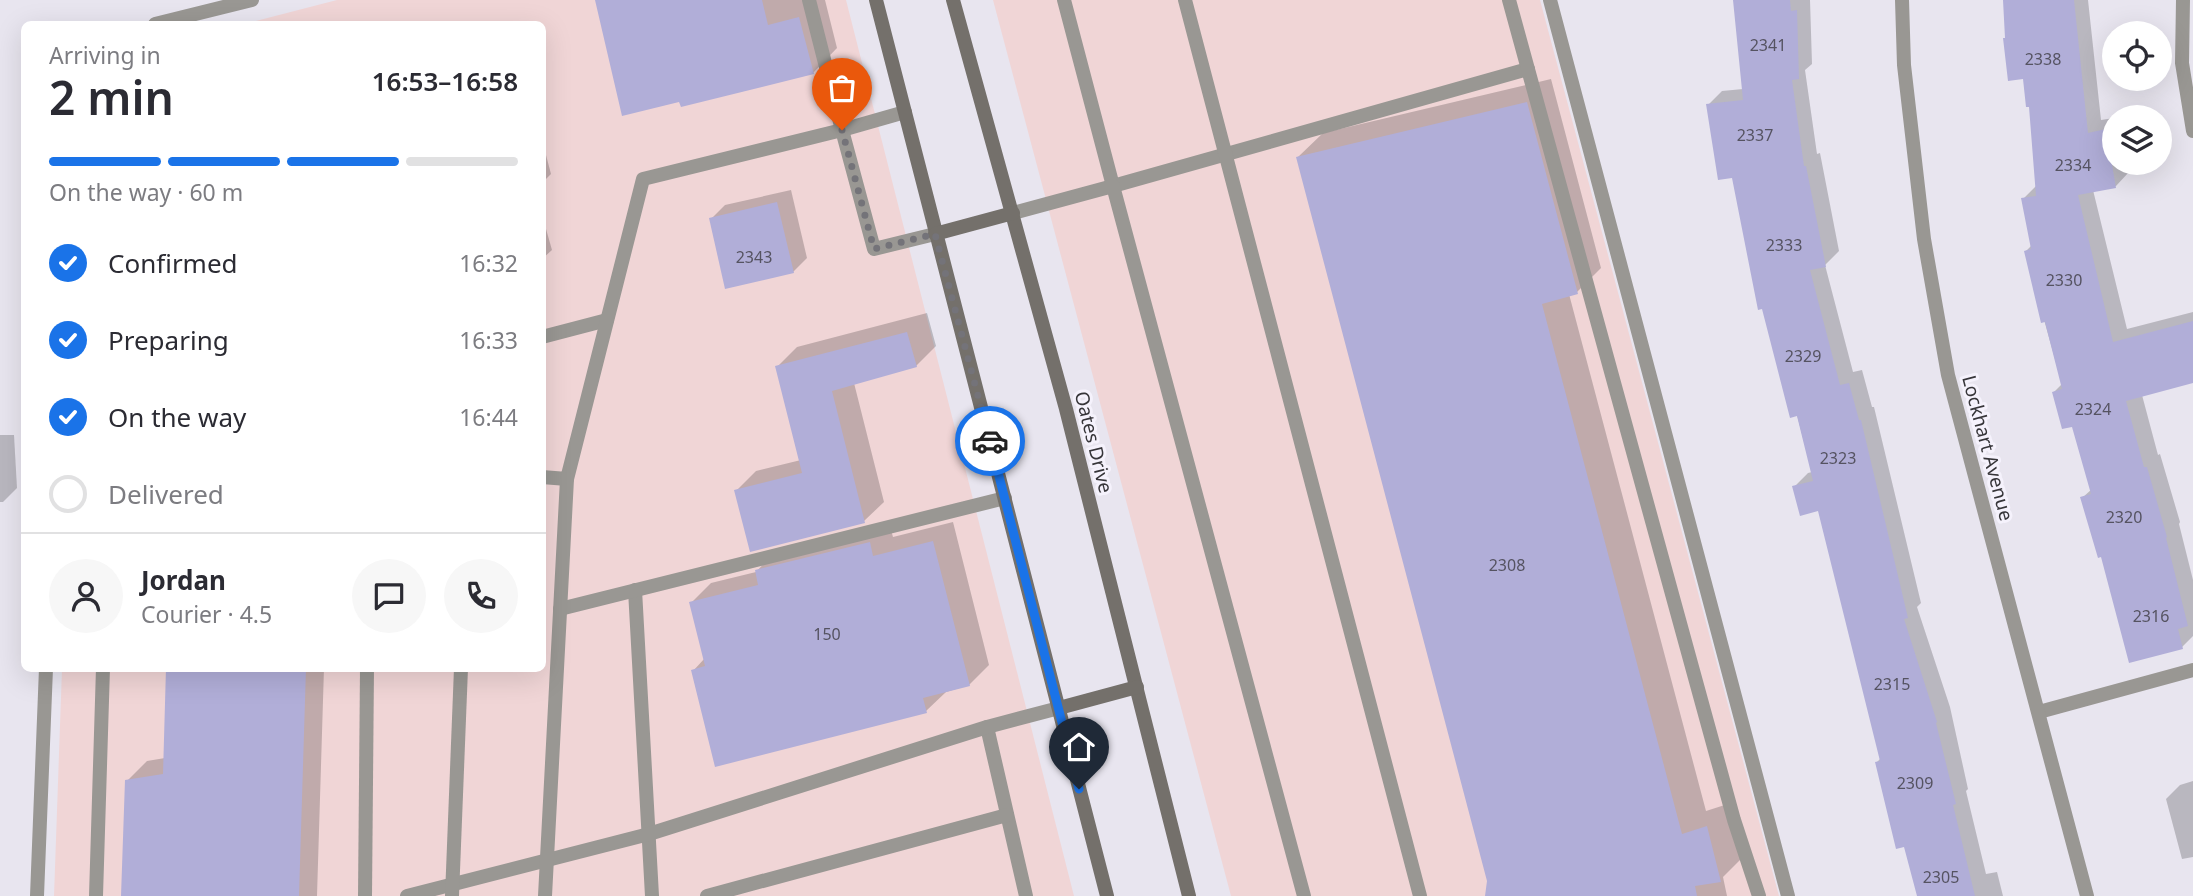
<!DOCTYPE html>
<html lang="en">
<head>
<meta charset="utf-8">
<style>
	:root { --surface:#fff; --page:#f7f7f7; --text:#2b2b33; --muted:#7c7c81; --line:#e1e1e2; --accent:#1a73e8 }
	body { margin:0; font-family:"Noto Sans",sans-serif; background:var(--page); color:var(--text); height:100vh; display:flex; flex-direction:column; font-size:26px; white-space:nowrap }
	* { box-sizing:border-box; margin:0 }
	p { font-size:23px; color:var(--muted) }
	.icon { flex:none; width:38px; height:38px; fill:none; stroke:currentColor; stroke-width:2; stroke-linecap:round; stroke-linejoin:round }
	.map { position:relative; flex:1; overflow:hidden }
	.panel { position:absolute; left:21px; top:21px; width:525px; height:651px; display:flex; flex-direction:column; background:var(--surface); border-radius:10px; box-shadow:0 7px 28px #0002 }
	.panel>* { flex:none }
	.buttons { position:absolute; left:2102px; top:21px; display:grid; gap:14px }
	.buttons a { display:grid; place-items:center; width:70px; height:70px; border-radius:50%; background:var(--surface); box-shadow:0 7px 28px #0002; font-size:35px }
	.pin { position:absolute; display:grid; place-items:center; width:60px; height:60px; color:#fff; margin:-72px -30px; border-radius:50% 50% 50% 0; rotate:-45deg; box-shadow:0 0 7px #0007 }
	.pin .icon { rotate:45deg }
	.courier { position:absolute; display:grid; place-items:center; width:70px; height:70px; margin:-35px; border:5px solid #1a73e8; border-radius:50%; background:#fff; color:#222; box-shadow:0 2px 9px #0007 }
	.summary em { font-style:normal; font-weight:600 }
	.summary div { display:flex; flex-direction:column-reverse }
	.summary { display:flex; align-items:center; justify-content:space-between; height:119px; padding:0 28px }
	h1 { font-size:46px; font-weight:600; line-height:52px }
	.bar { display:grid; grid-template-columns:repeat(4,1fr); gap:10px 7px; align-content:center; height:84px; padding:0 28px }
	.bar i { height:9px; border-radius:5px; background:var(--line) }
	.bar .on { background:var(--accent) }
	.bar p { grid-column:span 4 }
	.line { display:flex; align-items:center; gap:18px; padding:0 28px; border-top:2px solid var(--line) }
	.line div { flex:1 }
	.round { display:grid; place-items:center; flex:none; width:74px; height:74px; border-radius:37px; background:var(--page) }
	ol { padding:0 28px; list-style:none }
	li { display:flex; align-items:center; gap:21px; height:77px }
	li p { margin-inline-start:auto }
	li .icon { padding:7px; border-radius:50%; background:var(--accent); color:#fff; stroke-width:4 }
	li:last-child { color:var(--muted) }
	li i { width:38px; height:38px; border:4px solid var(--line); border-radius:50% }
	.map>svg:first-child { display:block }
	.commercial { fill:#f0d5d6 }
	.shadow { fill:#0003 }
	.building { fill:#b1aed8 }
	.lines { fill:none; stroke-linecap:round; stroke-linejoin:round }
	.service { stroke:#999793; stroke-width:14 }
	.minor { stroke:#999793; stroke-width:14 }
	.secondary { stroke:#74706b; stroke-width:14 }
	.done { stroke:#747379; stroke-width:7; stroke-dasharray:0 12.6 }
	.route { stroke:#1a73e8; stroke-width:9 }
	.labels { text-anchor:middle; stroke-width:6; stroke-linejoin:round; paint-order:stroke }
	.number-label { font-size:16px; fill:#555361 }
	.street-label { font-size:19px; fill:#363539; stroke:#f5f2fc }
</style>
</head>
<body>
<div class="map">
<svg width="2193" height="896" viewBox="0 0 2193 896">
	<rect width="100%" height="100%" fill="#e8e5ef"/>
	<g class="commercial">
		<path d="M337,0H846L1074,896H54L62,669L542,668V24H244Z"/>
		<path d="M993,0H1540L1779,896H1231Z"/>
	</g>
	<g class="shadow">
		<path d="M602,0H825L837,48L813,73Z"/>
		<path d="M1734,0H1810L1812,64L1805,70L1817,154L1820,153L1839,251L1825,265L1853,372L1862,370L1872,407H1874L1921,603L1917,607L1950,707L1968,789L1966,791L1986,874L1997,872L2003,896H1918L1905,845L1876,763L1881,758L1819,509L1794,487L1808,473L1812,472L1734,176L1708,105L1722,91L1743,89Z"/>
		<path d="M2005,0H2088L2101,120L2114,118V163H2127L2129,172L2116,186L2093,190L2127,329L2193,312V382L2142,395L2158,455L2160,454L2180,522L2179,524L2193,580V636L2182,647L2102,555L2082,498L2092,489L2073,425L2054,392L2062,384L2025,252L2032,245L2023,199L2037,185L2030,105L2025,77L2007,37Z"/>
		<path d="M1551,79L1601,268L1577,292L1569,294L1706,811L1731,803L1744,856L1723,877L1727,896H1487L1489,881L1298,157L1323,133Z"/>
		<path d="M542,140L551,174L542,183Z"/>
		<path d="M791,190L807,258L793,272L711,219L725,205Z"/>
		<path d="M542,215L552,250L542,259Z"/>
		<path d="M927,313L936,346L916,366L854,383L884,502L864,521L736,491L756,471L801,460L777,367L797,347Z"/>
		<path d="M0,435H14L17,488L3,502H0Z"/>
		<path d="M953,522L989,665L969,685L946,692L926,711L693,671L705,658L691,603L711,583L756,572L776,551L889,523L893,537Z"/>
		<path d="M168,668H324L317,896H123L127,781L147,761L165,758Z"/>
		<path d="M2193,781V857L2182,859L2166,799L2180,785Z"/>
	</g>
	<g class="building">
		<path d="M595,0H762L768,25L799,17L814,74L681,107L679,102L622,116Z"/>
		<path d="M1733,0H1790L1791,11L1797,10L1799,79L1792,80L1804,166H1806L1826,267L1810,270L1840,385L1849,383L1859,420H1861L1908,618L1904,619L1937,722L1936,723L1956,804L1953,805L1975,896H1917L1904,847L1896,849L1875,762L1880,761L1818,511L1800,516L1792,486L1813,481L1797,416L1790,418L1762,309L1758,310L1732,178L1718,180L1706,104L1743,100Z"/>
		<path d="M2003,0H2074L2088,133L2106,129L2116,188L2078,195L2113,342L2193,321V383L2126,401L2144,467H2147L2167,537L2166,538L2188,626L2178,629L2183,649L2129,663L2101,557L2098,558L2080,497L2091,494L2072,427L2062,429L2052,392L2062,389L2045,322L2041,323L2024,251L2031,249L2021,198L2036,196L2029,107H2026L2023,79L2008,81L2003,38H2005Z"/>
		<path d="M1527,102L1578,294L1542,304L1682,834L1707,826L1721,882L1695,886L1697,896H1485L1487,881L1296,157Z"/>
		<path d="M777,202L794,273L725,289L709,218Z"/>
		<path d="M907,332L917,367L832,391L865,523L750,552L734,490L802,473L775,366Z"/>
		<path d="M933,541L970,686L923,698L927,713L715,767L691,670L705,666L689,602L758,585L755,570L870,542L873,556Z"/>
		<path d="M166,668H306L299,896H121L125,780L163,774Z"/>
	</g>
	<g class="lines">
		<g class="service">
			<path d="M809,0L842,130L905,112"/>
			<path d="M1064,0L1113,186L1528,69"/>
			<path d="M1185,0L1420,896"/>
			<path d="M1509,0L1734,820L1759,896"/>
			<path d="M1550,0L1788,896"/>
			<path d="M2183,0L2182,63L2193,131"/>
			<path d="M155,24L252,0"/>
			<path d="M1013,213L1113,186L1304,896"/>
			<path d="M542,337L607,320"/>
			<path d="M542,477L567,479L643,179L842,130L874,249L935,234"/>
			<path d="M635,590L652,896"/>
			<path d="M560,609L1005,498"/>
			<path d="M2039,712L2193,670"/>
			<path d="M987,727L1026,896"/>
			<path d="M37,896L46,668"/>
			<path d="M96,896L103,668"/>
			<path d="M365,896L367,668"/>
			<path d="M407,896L649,834L987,727L1059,708"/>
			<path d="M452,896L461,668"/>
			<path d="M545,896L567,479"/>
			<path d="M707,896L1007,815"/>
		</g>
		<path class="minor" d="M1902,0L1904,65L1924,239L1948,375L2087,896"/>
		<g class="secondary">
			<path d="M876,0L1107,896"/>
			<path d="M953,0L1066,409L1189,896"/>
			<path d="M935,234L1013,213"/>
			<path d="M1059,708L1137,687"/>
		</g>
	</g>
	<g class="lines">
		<path class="done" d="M842,130L874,249L935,234L990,441"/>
		<path class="route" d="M990,441L1079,789"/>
	</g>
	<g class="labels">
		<g class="number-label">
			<text x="1768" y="51">2341</text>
			<text x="2043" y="65">2338</text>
			<text x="1755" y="141">2337</text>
			<text x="2073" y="171">2334</text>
			<text x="1784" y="251">2333</text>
			<text x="754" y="263">2343</text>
			<text x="2064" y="286">2330</text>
			<text x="1803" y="362">2329</text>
			<text x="2093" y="415">2324</text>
			<text x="1838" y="464">2323</text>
			<text x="2124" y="523">2320</text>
			<text x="1507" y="571">2308</text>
			<text x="2151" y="622">2316</text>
			<text x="827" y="640">150</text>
			<text x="1892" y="690">2315</text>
			<text x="1915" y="789">2309</text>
			<text x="1941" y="883">2305</text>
		</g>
		<g class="street-label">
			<text transform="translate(1094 442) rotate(76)" y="7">Oates Drive</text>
			<text transform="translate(1988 448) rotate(75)" y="7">Lockhart Avenue</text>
		</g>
	</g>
</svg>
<div class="buttons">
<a><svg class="icon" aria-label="locate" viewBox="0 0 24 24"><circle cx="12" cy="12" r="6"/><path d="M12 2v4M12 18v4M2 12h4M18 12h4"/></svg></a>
<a><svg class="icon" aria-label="layers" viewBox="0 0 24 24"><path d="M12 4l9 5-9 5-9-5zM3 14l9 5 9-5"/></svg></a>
</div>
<div class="pin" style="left:842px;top:130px;background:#ea580c"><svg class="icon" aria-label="bag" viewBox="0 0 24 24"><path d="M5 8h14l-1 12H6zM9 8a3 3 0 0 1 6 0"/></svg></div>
<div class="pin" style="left:1079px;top:789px;background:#1f2937"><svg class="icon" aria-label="home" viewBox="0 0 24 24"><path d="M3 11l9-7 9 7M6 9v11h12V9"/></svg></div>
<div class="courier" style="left:990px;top:441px"><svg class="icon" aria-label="car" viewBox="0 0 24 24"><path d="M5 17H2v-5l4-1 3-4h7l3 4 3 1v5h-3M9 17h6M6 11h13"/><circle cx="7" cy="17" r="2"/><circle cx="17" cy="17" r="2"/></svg></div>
<section class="panel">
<div class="summary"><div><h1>2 min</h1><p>Arriving in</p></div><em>16:53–16:58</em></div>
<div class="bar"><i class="on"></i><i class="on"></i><i class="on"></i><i></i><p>On the way · 60 m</p></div>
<ol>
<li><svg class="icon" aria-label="check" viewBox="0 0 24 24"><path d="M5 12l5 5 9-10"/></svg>Confirmed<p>16:32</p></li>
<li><svg class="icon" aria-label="check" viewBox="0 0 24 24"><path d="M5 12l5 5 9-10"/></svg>Preparing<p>16:33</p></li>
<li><svg class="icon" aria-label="check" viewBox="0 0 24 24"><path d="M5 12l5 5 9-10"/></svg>On the way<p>16:44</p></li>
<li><i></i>Delivered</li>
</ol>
<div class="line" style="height:126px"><a class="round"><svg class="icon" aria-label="person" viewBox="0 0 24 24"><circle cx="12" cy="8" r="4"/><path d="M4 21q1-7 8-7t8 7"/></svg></a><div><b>Jordan</b><p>Courier · 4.5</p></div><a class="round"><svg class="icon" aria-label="chat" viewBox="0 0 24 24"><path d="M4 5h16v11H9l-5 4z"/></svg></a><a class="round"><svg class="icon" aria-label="phone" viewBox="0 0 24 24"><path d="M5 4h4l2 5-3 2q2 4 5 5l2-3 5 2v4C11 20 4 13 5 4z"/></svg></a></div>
</section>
</div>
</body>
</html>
